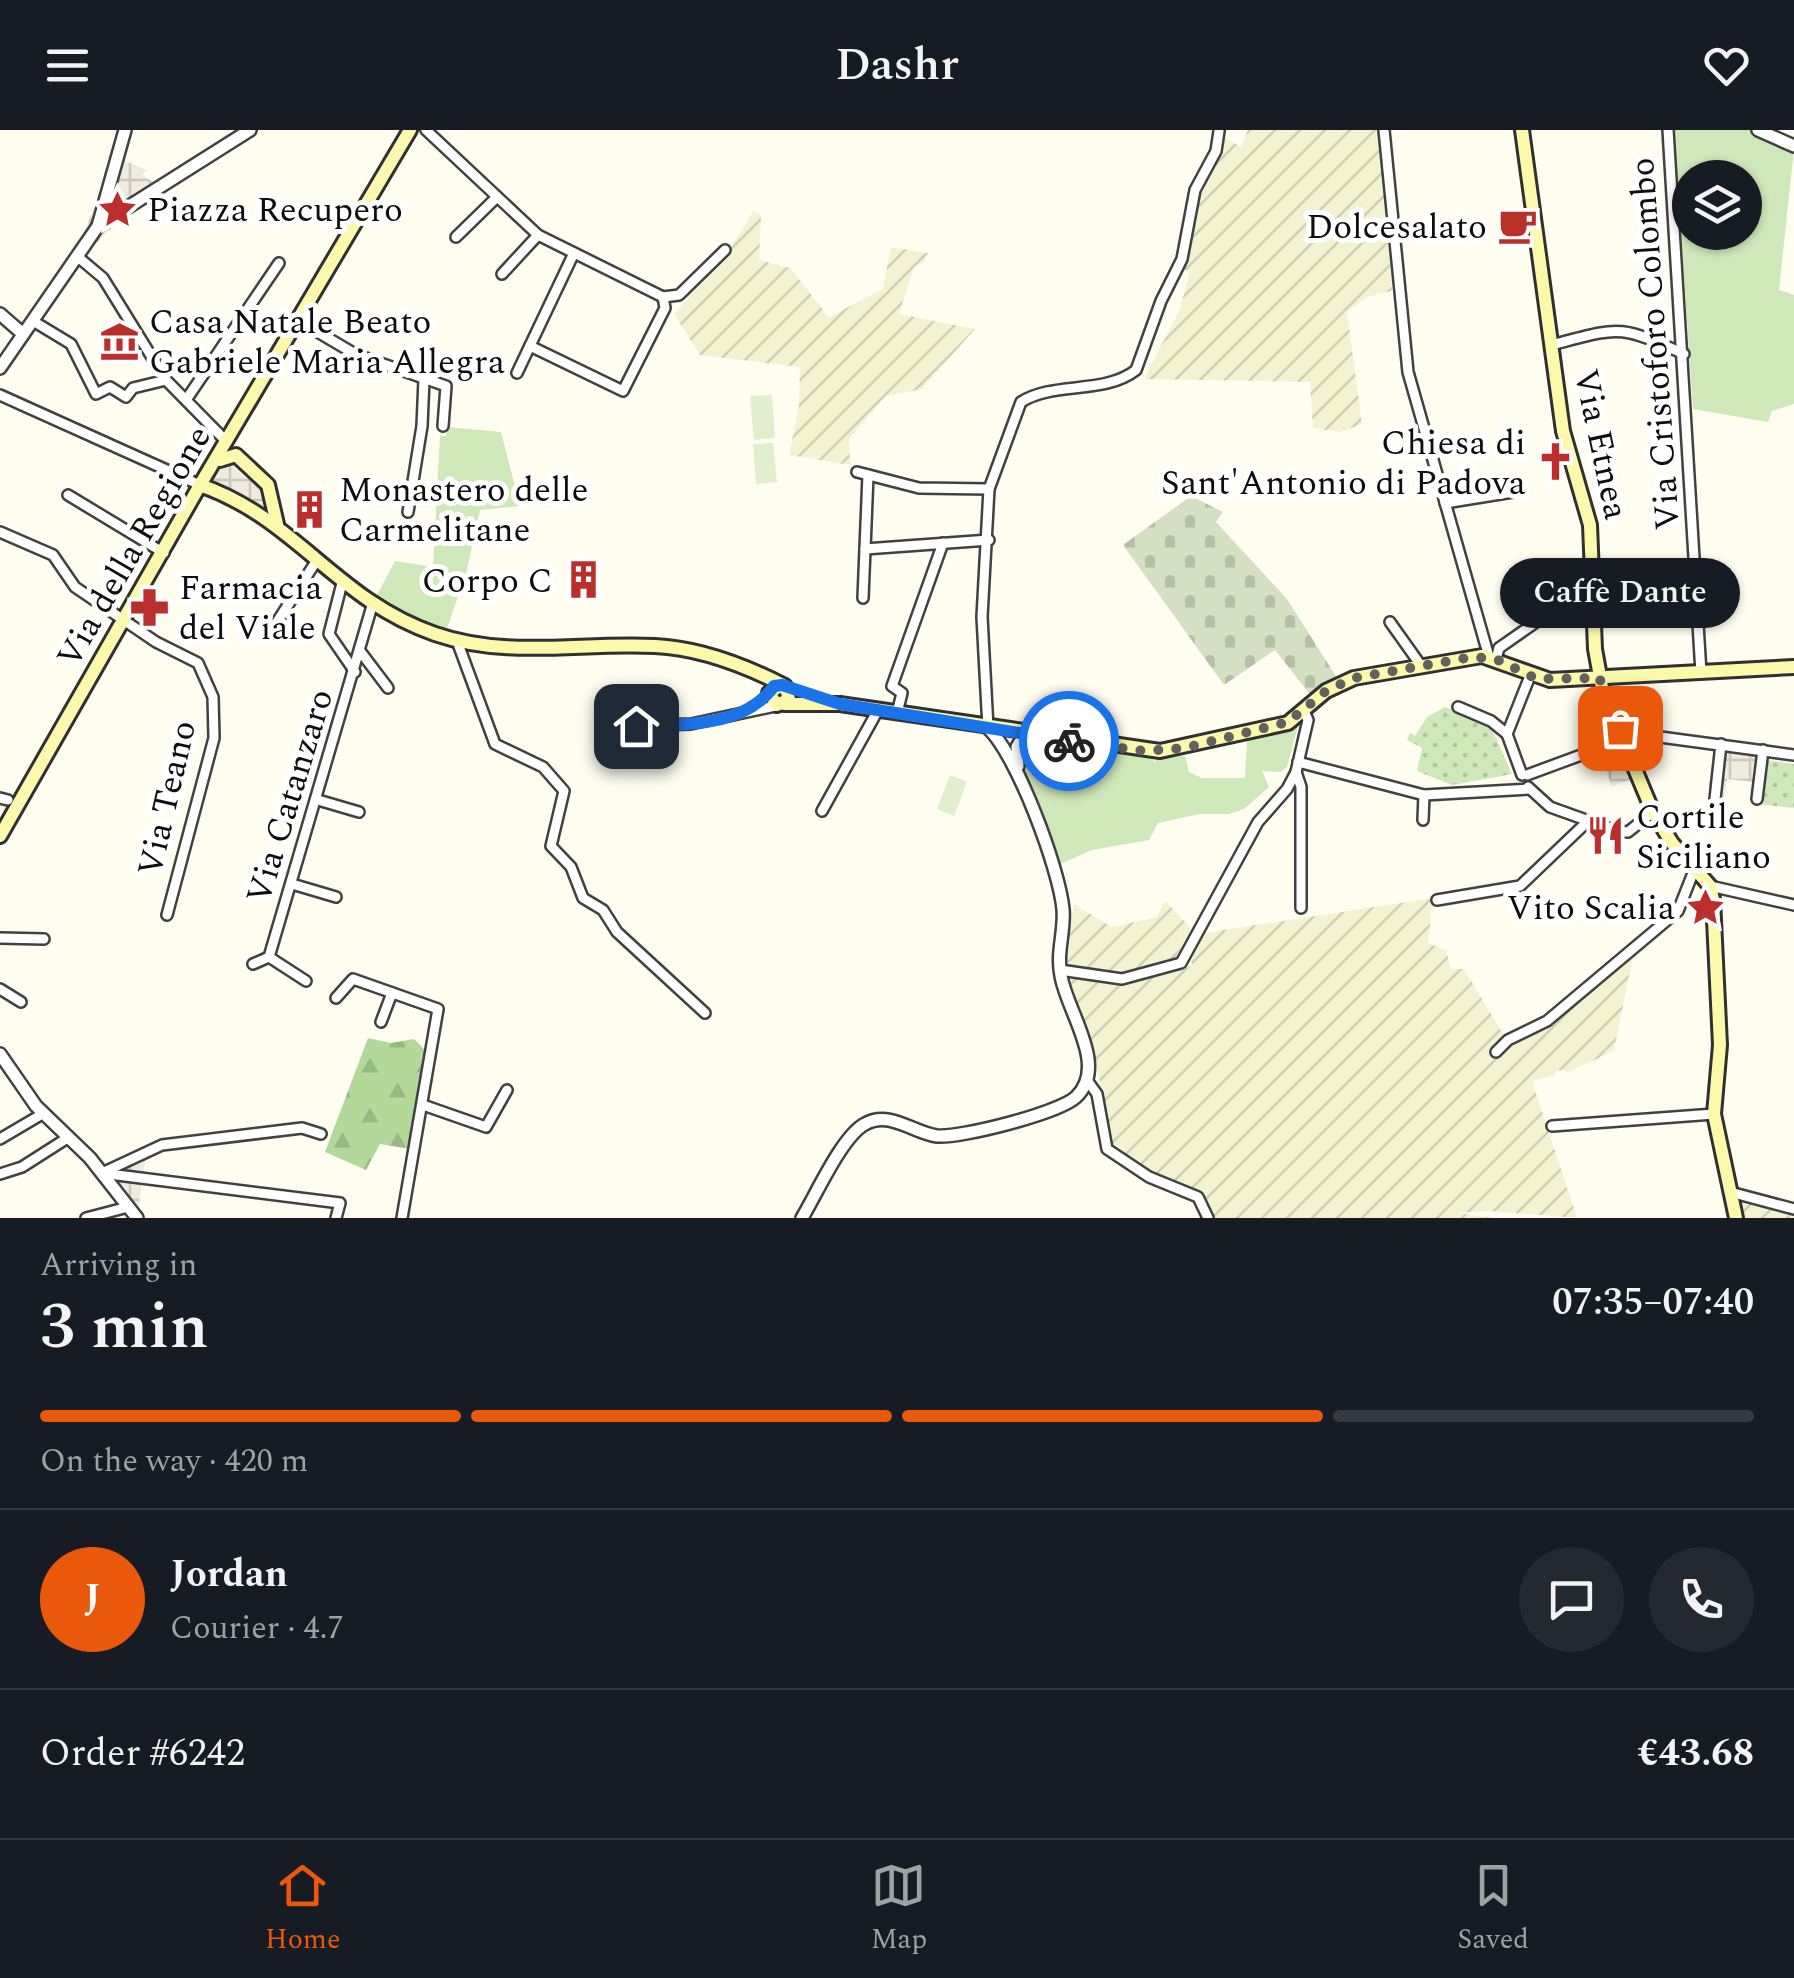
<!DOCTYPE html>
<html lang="en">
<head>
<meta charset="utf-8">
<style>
	:root { --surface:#171b24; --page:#242831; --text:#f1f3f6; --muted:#9ea1a6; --line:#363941; --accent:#ea580c }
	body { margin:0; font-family:Spectral,serif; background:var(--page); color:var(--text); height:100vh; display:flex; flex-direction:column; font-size:38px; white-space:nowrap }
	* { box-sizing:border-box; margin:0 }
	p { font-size:32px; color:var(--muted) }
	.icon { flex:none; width:55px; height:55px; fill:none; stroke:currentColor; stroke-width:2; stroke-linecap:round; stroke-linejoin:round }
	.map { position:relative; height:1088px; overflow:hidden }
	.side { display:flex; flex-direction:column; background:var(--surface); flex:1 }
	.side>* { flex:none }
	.buttons { position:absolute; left:1672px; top:30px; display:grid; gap:20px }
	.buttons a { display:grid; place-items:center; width:90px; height:90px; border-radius:50%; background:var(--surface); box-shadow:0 2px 8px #0004; font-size:50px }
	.pin { position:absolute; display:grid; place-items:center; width:85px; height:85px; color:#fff; margin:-42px; border-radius:20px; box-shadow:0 5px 15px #0006 }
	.courier { position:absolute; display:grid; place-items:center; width:100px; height:100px; margin:-50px; border:8px solid #1a73e8; border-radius:50%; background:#fff; color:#222; box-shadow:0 2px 12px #0007 }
	.bubble { position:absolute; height:70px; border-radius:35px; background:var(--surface); box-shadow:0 2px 8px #0004; font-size:32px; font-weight:600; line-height:70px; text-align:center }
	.overview em { font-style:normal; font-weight:600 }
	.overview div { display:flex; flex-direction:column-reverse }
	.overview { display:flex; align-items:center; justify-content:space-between; height:170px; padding:0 40px }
	h1 { font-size:65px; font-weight:600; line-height:75px }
	.bar { display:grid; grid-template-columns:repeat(4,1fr); gap:15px 10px; align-content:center; height:120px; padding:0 40px }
	.bar i { height:12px; border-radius:8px; background:var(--line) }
	.bar .active { background:var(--accent) }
	.bar p { grid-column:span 4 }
	.line { display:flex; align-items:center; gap:25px; padding:0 40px; border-top:2px solid var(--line) }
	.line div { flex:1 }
	.round { display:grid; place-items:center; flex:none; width:105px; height:105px; border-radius:52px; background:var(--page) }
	header { display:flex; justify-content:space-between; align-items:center; height:130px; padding:0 40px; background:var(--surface); font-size:45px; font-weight:600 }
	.tabs { display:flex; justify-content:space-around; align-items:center; height:140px; border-top:2px solid var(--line); background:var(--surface); font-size:28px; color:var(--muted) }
	.tabs a { display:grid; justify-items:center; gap:5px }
	.tabs .active { color:var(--accent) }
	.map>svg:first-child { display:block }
	.farmland { fill:url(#farmland-furrows) }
	.grass { fill:#cfe8ba; fill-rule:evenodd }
	.forest { fill:url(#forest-firs) }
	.cemetery { fill:url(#cemetery-stones) }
	.park { fill:url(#park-dots) }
	.pitch { fill:#e1efcc }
	.plaza { fill:url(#plaza-grid) }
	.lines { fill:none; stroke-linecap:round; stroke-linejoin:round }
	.minor-casing { stroke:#414141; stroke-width:14 }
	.tertiary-casing { stroke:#414141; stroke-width:16 }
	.secondary-casing { stroke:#303030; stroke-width:18 }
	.minor { stroke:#fff; stroke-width:9 }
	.tertiary { stroke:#fff; stroke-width:11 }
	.secondary { stroke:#fcf9ad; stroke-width:12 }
	.done { stroke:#62625d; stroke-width:10; stroke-dasharray:0 18 }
	.route { stroke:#1a73e8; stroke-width:12 }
	.labels { text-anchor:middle; stroke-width:10; stroke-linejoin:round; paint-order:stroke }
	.poi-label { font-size:35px; fill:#0e0e0e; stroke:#fff; text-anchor:start }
	.street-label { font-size:35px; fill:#0e0e0e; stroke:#fff }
</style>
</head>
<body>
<header><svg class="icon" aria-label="menu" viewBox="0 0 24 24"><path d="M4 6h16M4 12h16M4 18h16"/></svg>Dashr<svg class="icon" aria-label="heart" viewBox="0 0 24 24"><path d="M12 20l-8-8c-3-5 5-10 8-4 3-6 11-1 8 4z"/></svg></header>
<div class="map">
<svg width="1794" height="1088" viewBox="0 0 1794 1088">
	<defs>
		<pattern id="farmland-furrows" width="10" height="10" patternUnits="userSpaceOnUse" patternTransform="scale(2.5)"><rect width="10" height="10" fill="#f4f3d1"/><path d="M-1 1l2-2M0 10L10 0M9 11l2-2" fill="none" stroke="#d0cfb2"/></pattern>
		<pattern id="forest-firs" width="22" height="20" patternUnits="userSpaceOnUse" patternTransform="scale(2.5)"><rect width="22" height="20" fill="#b2d89a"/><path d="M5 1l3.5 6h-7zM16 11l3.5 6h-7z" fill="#98b884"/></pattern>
		<pattern id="cemetery-stones" width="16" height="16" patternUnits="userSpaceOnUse" patternTransform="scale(2.5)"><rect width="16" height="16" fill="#d4e0c1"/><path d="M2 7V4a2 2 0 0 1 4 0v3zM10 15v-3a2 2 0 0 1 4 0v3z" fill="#b5bfa5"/></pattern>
		<pattern id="park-dots" width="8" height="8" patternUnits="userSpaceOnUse" patternTransform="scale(2.5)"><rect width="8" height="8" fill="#cfe8ba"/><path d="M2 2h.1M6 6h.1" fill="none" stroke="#b1c69f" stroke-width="1.8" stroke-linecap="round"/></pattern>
		<pattern id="plaza-grid" width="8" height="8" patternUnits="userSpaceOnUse" patternTransform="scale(2.5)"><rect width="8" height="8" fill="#efebdf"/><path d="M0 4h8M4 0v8" fill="none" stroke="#ccc8be"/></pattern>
	</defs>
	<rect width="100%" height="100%" fill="#fefdf0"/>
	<g class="farmland">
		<path d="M1248,0H1378L1392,161L1367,167L1347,182L1362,294L1340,302L1313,298L1310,252L1144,249L1180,179L1190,142L1182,139L1190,119L1198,61L1225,8L1241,17Z"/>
		<path d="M753,81L761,85L759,130L790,138L829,187L883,159L891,117L928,123L924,132L914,137L899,184L975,199L922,259L886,266L849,309L850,335L789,325L799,276L800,237L700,225L674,184L725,128Z"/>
		<path d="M1433,768L1428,813L1446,820L1451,839H1464L1503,904L1491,926L1499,928L1519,910L1546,898L1634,821L1614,921L1568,942L1557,940L1554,945L1532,951L1577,1088L1489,1081L1457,1083L1494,1088H1211L1204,1062L1149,1044L1108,1015L1102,961L1092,917L1069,856L1072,848L1122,854L1169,844L1193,835L1189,829L1204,803Z"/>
		<path d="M1165,771L1192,799L1172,833L1125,844L1074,837L1067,831L1065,807L1075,775L1112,797L1157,787Z"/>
		<path d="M1739,1067L1794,1081V1088H1742Z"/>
	</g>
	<g class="grass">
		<path d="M1674,0H1751L1794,19L1779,160L1794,165V274L1772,281L1768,292L1693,279ZM1690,48H1745V102H1690Z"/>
		<path d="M447,297L501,302L520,376L480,380L466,444L447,498H441L375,469L395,431L433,437L440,306H446Z"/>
		<path d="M1298,596L1287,637L1281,642L1262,641L1269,657L1244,679L1229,684H1200L1158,693L1149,710L1092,720L1058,735L1022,639L1020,618L1026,611L1153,629L1154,633L1158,627L1185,626L1189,642L1202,648H1245L1247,610Z"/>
	</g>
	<path class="forest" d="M368,908L391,913L414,909L427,922L410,1019L380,1014L366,1040L325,1022Z"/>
	<path class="cemetery" d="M1191,366L1223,382L1216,392L1287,469L1337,548L1312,567L1275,520L1224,555L1123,415Z"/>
	<g class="park">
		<path d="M1445,577L1490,595L1512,644L1452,655L1417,641L1422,618L1407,610L1410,603L1415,606L1427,587Z"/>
		<path d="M1765,630L1794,634V678L1759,674Z"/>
	</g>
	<g class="pitch">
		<path d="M772,265L775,308L754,310L750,266Z"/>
		<path d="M773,313L777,352L756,354L753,314Z"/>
		<path d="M950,645L967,652L954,686L937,679Z"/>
	</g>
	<g class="plaza">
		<path d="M116,27L147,40L142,45L158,55L95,114L83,132L78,117L94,78L99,79Z"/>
		<path d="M227,312L274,352L284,386L271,398L196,362Z"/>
		<path d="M1625,607L1640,646L1612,656L1597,618Z"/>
		<path d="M1716,613L1766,621L1758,674L1752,673L1754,652L1727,649L1724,670L1712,669L1709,655Z"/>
		<path d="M147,1020L138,1079L130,1080L101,1043Z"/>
	</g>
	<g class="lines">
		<defs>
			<g id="minor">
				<path d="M426,0L538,105L663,167L679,165L725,120"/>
				<path d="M1384,0L1408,242L1489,527"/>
				<path d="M1668,0L1701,543"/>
				<path d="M456,107L497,67"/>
				<path d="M78,127L103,148L166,250L227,312"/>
				<path d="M502,144L538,105"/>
				<path d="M33,191L71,214L96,264L110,257L126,267L133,258L166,250"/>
				<path d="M299,191L355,224L446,256L443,296"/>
				<path d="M1551,215C1621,197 1617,194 1684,224"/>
				<path d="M530,216L623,261L665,178L663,167"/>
				<path d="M517,243L574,123"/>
				<path d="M0,265L200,355"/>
				<path d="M186,270L279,133"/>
				<path d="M857,342L919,358L989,359"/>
				<path d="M68,365L164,423"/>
				<path d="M1445,373L1513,362"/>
				<path d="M408,382L422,296L424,249"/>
				<path d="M0,402L53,425L75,457L156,512L198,533L213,567L214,608L167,785"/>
				<path d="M865,419L989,410"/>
				<path d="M342,453L329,504L355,542"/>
				<path d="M863,468L868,345"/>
				<path d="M277,492L317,430"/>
				<path d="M1390,492L1422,537"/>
				<path d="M457,511L495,614L543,637L564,661L551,716L571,737L583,768L603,780L617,802L705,883"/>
				<path d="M360,521L388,558"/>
				<path d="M1496,529L1499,518L1592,453"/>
				<path d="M1458,577L1491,591L1507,604"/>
				<path d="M897,583L902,563L892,556L943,413"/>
				<path d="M636,596L691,594L780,575"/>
				<path d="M988,598L982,487L989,359L1021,272C1054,251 1104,265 1136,240L1161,171L1182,129L1195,60L1216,21L1219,1"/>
				<path d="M1298,632L1424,665L1529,659"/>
				<path d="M1296,642L1301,657V778"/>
				<path d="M1522,645L1507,604L1530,546"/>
				<path d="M1527,645L1638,604L1794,625"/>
				<path d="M1528,657L1550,677L1617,701L1628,702L1653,682"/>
				<path d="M0,668L8,670"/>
				<path d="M1715,669L1721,614"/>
				<path d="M1757,669L1763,620"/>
				<path d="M318,670L359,682"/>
				<path d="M822,681L878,580"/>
				<path d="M1423,690L1424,665"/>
				<path d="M292,754L336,767"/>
				<path d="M1710,756L1794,775"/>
				<path d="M1437,770L1520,756L1587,692"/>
				<path d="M0,808L44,809"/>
				<path d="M269,827L306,851"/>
				<path d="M253,834L269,827L372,476"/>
				<path d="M1060,840L1122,849L1181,833L1258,692L1287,659L1296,642L1308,590L1304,581"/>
				<path d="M0,859L21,872"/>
				<path d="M336,868L353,849L438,879L402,1088"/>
				<path d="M381,892L392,863"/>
				<path d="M1496,922L1508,910L1547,891L1678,781L1695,738"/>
				<path d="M1087,950L1097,964L1107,1019L1149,1047L1198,1067L1208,1088"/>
				<path d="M423,975L486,997L507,960"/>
				<path d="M1552,996L1714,984"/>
				<path d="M0,1009L44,983"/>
				<path d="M104,1042L162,1015L302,998L321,1004"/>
				<path d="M101,1043L340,1073L336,1088"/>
				<path d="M0,1044L22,1037L69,1007"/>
				<path d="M1730,1062L1794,1079"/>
				<path d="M86,1088L128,1077"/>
			</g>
			<g id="tertiary">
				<path d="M1758,0L1794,16"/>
				<path d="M98,96L125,0"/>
				<path d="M0,184L23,204"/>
				<path d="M0,238L98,96L250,0"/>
				<path d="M1018,636L1017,617L1025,604"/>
				<path d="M0,924L36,976L90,1028L137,1088"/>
				<path d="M802,1088C816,1065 842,1006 865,994C890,980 913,1003 937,1006C961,1008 1059,983 1076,967C1109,936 1067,882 1061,846C1056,822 1065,802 1063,779C1059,738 1017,625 988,598"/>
			</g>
			<g id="secondary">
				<path d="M1522,0L1563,301L1590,395L1595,519L1603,563L1653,682L1672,713L1710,756L1713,769L1720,915L1714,984L1736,1088"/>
				<path d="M220,330L236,325L268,355L277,394"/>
				<path d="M200,355C297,389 336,470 435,504C508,529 580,512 655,516C699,518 746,536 785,556L789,569L777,575L769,563L782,555"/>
				<path d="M784,574H840L1160,621L1288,593L1326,561L1354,548L1482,526L1550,550L1794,537"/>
				<path d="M0,706L200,355L410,0"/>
			</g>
		</defs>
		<use href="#minor" class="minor-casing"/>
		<use href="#tertiary" class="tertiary-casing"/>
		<use href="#secondary" class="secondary-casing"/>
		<use href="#minor" class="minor"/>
		<use href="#tertiary" class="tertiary"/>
		<use href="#secondary" class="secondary"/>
	</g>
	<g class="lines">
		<path class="done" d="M1069,611L1144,621L1185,618L1288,592L1326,561L1354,548L1472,527L1496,529L1537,549L1600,548L1602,563L1620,598"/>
		<path class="route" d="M636,596C685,594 744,598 774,556L782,555L840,574L1069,611"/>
	</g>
	<defs>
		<symbol id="sight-bare" viewBox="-9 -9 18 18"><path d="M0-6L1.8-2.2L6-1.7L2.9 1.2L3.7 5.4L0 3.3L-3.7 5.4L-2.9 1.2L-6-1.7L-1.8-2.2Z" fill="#ba2e2b" stroke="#fff" stroke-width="2.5" paint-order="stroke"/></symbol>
		<symbol id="cafe-bare" viewBox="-9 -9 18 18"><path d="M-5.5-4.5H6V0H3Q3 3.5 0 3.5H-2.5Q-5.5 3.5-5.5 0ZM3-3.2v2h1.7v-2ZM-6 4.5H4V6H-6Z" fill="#ba2e2b" stroke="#fff" stroke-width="2.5" paint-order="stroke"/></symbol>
		<symbol id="museum-bare" viewBox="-9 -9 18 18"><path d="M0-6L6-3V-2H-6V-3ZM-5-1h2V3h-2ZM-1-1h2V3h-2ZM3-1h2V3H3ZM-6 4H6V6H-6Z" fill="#ba2e2b" stroke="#fff" stroke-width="2.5" paint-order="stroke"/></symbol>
		<symbol id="church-bare" viewBox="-9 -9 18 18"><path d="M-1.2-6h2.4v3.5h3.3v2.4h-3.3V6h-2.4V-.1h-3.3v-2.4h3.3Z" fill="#ba2e2b" stroke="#fff" stroke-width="2.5" paint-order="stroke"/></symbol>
		<symbol id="building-bare" viewBox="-9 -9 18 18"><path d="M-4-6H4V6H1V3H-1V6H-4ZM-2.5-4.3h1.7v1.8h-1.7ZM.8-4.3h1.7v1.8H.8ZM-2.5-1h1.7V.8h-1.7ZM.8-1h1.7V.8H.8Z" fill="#ba2e2b" stroke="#fff" stroke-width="2.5" paint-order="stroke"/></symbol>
		<symbol id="pharmacy-bare" viewBox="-9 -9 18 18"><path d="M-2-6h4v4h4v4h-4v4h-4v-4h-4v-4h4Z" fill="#ba2e2b" stroke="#fff" stroke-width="2.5" paint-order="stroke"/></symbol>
		<symbol id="restaurant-bare" viewBox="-9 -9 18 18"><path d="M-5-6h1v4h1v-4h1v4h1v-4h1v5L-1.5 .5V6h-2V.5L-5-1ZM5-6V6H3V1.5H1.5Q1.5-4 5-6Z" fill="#ba2e2b" stroke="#fff" stroke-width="2.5" paint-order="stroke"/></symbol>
	</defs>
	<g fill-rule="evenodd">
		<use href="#sight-bare" x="90" y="52" width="55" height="55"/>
		<use href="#cafe-bare" x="1490" y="68" width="55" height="55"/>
		<use href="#museum-bare" x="92" y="184" width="55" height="55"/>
		<use href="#church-bare" x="1528" y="304" width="55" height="55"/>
		<use href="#building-bare" x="282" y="352" width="55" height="55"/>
		<use href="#building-bare" x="556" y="422" width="55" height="55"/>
		<use href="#pharmacy-bare" x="122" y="450" width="55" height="55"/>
		<use href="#restaurant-bare" x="1578" y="678" width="55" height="55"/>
		<use href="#sight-bare" x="1678" y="750" width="55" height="55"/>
	</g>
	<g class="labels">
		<g class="poi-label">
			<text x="147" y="91">Piazza Recupero</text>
			<text x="1487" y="108" text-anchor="end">Dolcesalato</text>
			<text x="149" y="203">Casa Natale Beato<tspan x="149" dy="40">Gabriele Maria Allegra</tspan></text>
			<text x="1526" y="324" text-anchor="end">Chiesa di<tspan x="1526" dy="40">Sant'Antonio di Padova</tspan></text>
			<text x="339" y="371">Monastero delle<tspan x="339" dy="40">Carmelitane</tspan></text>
			<text x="553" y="462" text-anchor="end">Corpo C</text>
			<text x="179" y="469">Farmacia<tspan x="179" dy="40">del Viale</tspan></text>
			<text x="1636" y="698">Cortile<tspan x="1636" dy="40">Siciliano</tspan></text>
			<text x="1675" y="789" text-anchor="end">Vito Scalia</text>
		</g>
		<g class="street-label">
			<text transform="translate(1654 214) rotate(-94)" y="12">Via Cristoforo Colombo</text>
			<text transform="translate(1602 314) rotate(78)" y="12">Via Etnea</text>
			<text transform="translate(133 416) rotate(-60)" y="12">Via della Regione</text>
			<text transform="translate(289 666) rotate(-73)" y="12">Via Catanzaro</text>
			<text transform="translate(166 668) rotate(-77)" y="12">Via Teano</text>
		</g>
	</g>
</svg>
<div class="buttons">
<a><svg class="icon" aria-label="layers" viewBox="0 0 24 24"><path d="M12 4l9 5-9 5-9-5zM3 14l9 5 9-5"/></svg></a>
</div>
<div class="pin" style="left:1620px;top:598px;background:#ea580c"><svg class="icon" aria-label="bag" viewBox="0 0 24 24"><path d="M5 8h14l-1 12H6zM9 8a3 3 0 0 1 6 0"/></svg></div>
<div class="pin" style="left:636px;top:596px;background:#1f2937"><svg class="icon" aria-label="home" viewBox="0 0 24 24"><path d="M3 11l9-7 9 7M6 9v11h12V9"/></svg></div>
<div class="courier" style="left:1069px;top:611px"><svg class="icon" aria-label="bike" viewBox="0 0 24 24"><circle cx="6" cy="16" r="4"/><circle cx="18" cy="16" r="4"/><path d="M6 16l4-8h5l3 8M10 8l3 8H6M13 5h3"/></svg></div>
<div class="bubble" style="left:1500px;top:428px;width:240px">Caffè Dante</div>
</div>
<section class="side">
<div class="overview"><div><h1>3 min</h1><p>Arriving in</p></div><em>07:35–07:40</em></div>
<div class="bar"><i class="active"></i><i class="active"></i><i class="active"></i><i></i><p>On the way · 420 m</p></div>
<div class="line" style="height:180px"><b class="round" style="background:var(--accent);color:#fff">J</b><div><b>Jordan</b><p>Courier · 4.7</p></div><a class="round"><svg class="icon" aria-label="chat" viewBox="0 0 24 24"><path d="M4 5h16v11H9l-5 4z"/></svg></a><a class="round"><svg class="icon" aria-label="phone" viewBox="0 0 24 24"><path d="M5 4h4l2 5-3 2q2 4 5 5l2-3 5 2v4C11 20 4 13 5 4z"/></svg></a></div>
<div class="line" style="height:130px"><div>Order #6242</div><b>€43.68</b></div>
</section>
<nav class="tabs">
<a class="active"><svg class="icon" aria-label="home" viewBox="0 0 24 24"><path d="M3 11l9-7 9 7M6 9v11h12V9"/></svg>Home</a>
<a><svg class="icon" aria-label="map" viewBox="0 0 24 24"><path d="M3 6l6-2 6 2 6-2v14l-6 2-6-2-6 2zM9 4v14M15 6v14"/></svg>Map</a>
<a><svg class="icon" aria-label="saved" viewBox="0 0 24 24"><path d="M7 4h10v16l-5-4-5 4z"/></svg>Saved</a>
</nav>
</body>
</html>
